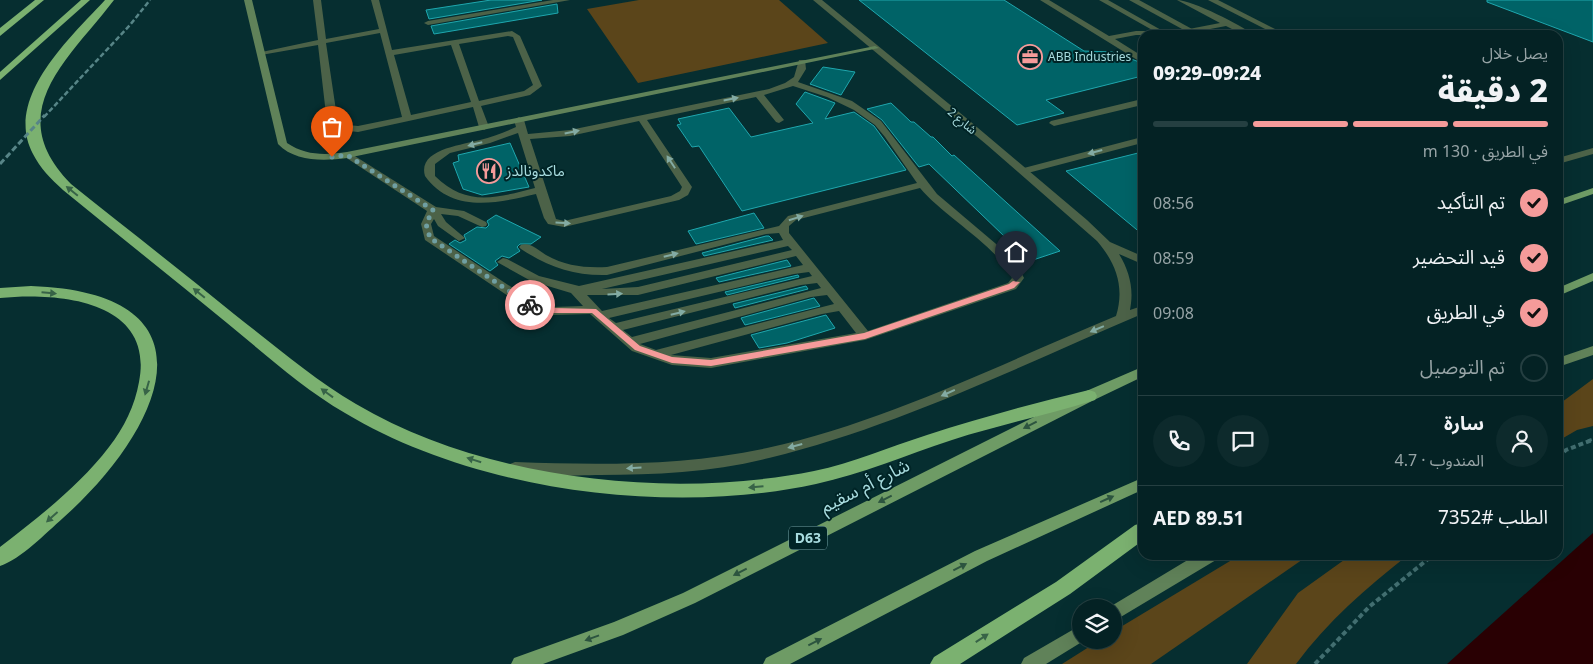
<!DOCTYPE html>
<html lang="ar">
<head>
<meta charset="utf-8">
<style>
	:root { --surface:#042224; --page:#0d2a2c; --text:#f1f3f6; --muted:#97a4a6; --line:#253f41; --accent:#f59b9a }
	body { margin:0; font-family:"Noto Sans","Noto Sans Arabic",sans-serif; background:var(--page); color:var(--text); direction:rtl; height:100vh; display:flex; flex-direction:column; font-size:19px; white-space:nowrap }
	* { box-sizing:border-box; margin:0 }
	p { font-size:16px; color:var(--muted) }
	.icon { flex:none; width:28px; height:28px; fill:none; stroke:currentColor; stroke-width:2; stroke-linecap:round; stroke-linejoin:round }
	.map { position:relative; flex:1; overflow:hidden; direction:ltr }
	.panel { position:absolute; left:1138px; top:30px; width:425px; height:530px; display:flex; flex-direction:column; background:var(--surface); border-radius:15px; box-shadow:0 5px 20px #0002,0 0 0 1px var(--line); direction:rtl }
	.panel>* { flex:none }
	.buttons { position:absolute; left:1072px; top:599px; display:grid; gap:10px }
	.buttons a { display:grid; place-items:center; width:50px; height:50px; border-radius:50%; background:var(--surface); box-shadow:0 5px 20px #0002,0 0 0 1px var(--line); font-size:25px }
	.pin { position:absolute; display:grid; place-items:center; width:42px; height:42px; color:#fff; margin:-51px -21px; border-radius:50% 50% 50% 0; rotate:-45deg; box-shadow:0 0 5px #0007 }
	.pin .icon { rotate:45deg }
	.courier { position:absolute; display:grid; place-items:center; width:50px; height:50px; margin:-25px; border:4px solid #f59b9a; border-radius:50%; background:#fff; color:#222; box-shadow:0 1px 6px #0007 }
	.overview em { font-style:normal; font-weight:800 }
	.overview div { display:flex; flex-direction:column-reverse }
	.overview { display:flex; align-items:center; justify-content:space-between; height:85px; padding:0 15px }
	h1 { font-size:32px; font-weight:800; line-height:38px }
	.bar { display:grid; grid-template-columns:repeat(4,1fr); gap:8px 5px; align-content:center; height:60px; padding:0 15px }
	.bar i { height:6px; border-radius:4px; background:var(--line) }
	.bar .active { background:var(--accent) }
	.bar p { grid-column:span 4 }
	.line { display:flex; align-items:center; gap:12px; padding:0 15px; border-top:1px solid var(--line) }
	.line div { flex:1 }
	.round { display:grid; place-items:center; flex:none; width:52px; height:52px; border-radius:26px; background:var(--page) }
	ol { padding:0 15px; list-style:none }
	li { display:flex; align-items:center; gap:15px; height:55px }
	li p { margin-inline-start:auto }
	li .icon { padding:5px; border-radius:50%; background:var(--accent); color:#111; stroke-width:4 }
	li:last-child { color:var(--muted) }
	li i { width:28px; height:28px; border:2px solid var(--line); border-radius:50% }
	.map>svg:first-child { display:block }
	.green { fill:#5b451a }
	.water { fill:#290003 }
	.building { fill:#006367; stroke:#1fa7ae }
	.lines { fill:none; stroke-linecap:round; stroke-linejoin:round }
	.path-far1 { stroke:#426e70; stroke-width:3; stroke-dasharray:4 2.5; stroke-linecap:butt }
	.path { stroke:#426e70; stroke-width:4; stroke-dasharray:5 3; stroke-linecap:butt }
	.lane { fill:#4c6248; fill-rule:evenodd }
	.street { fill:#4c6248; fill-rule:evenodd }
	.secondary { fill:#608259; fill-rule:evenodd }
	.primary { fill:#6e9b65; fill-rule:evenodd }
	.highway { fill:#7bb170; fill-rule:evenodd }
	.rail-far1 { stroke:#578587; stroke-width:2.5; stroke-dasharray:5 2.5; stroke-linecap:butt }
	.rail { stroke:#578587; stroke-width:3; stroke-dasharray:6 3; stroke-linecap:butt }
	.oneway { fill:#83aba3 }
	.oneway2 { fill:#376347 }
	.oneway3 { fill:#2c543f }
	.route { fill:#f59b9a }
	.done { stroke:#6f9fa2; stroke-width:5; stroke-dasharray:0 9 }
	.labels { text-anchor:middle; stroke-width:4; stroke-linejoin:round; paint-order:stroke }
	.far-poi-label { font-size:12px; fill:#a8dcdf; stroke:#002426; text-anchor:start }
	.far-street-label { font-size:12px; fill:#a8dcdf; stroke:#002426 }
	.shield { fill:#002426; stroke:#76a5a8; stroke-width:1 }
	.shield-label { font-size:14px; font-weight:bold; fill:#a8dcdf }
	.poi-label { font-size:15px; fill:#a8dcdf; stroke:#002426; text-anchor:start }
	.near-street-label { font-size:18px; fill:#a8dcdf; stroke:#002426 }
</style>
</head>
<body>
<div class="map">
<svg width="1593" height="664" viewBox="0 0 1593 664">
	<rect width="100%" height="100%" fill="#062e30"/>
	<g class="green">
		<path d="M639,0H779L828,43L638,83L587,9Z"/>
		<path d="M1593,379V426L1577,430L1558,441V405Z"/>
		<path d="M1240,555H1309L1151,664H1062L1100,640H1114V631Z"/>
		<path d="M1351,555H1408C1366,588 1328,621 1296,664H1247L1298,593Z"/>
	</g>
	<path class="water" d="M1593,533V664H1447Z"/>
	<g class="building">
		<path d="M491,0H542L429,19L426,10Z"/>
		<path d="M859,0H1004L1084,51L1112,52L1142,63V76L1046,100L1064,113L1017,125Z"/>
		<path d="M1487,0H1593V42L1487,2Z"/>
		<path d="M557,4L558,13L434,34L431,26Z"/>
		<path d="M823,67L855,72L841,95L810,84Z"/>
		<path d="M805,92L835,103L825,119L854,112L874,126L906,170L742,211L699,146L692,147L677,125L681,124L678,119L729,108L751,137L813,123L796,104Z"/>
		<path d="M891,103L911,122H914L931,137H933L952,156L954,155L1060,251L1030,261L929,164L919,167L882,120L867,109Z"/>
		<path d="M510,143L529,187L482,195L463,189L453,163L459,161L458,155Z"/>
		<path d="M1142,152V234L1066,171Z"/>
		<path d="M754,213L764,228L696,244L688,231Z"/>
		<path d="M496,215L541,237L531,244H520L517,247L520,251L509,258L502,256L495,261L498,265L490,271L449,244L455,240L460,243L466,240L464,235L477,227L486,228L489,225L487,221Z"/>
		<path d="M766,236H769L773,240L704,256L702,253Z"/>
		<path d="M787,260L791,266L719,282L716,278Z"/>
		<path d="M798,275L799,277L727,295L725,292Z"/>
		<path d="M806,286L808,289L735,308L733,304Z"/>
		<path d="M814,298L820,306L745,325L741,318Z"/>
		<path d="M826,315L835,328L787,343L759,348L751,335Z"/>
	</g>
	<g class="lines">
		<path class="path-far1" d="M1588,441L1593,439"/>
		<g class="path">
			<path d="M1558,457L1566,450L1592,440"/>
			<path d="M1315,664L1369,607L1433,555"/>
		</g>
		<g class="lane">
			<path d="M313,0H321L326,39L379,29L371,0H379L392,50L512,31L520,36L542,86L530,95L481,106L489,127L484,130L479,127L473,107L358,132L332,129L327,123L318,45L261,55L257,53L318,40ZM380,33L402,117L358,126L338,124L326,43ZM508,36L513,37L533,85L524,91L479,101L459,44ZM451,45L471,102L411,115L394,55Z"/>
			<path d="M553,0H570L428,25L424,23L428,21Z"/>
			<path d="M1040,0H1049L1109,36L1136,31H1154L1099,0H1108L1170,35H1136L1115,39L1142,56V61H1139Z"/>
			<path d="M1177,0C1192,0 1243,26 1254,35H1244L1226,26L1189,33V29L1220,23Z"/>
			<path d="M1208,0H1218L1287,35H1277Z"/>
			<path d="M799,60H805L806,69L798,82L852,101L881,121L937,194L1002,249L1019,268L1024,278L1016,289L865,340L711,368L672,365L632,351L590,314L553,315L526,308L425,240L421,224L427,211L342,155L344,153H350L436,207L464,211L486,222L487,224L486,226L482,227L458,216L441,214L446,222L465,238L459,241L438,226L434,219L431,224L434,236L534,302L553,307L583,306L571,293L531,281L497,262L503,258L507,259L539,276L579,286L783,240L779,233L766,234L607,275C574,276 549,267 521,249L519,247L521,245C530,242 538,250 546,255C566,266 584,268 607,267L779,226L788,216L917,183L885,137L875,125L854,110L827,97L793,86L764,95L784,120L779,123L776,122L756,97L647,120L692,187L688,195L679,200L564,227L548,224L544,218L536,194C498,203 452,214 425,176C417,149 463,145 480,140C492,137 505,132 516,127L514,120L519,117L524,120L528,134L570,130L769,89L785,83L794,77ZM639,121L682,187L680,191L671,196L564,221L556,219L530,139L570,136ZM518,133L535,188C496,198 466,207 435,176V164L450,153L490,143ZM920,188C943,216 1000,248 1012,278L1008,283L868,331L789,233V226L796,220ZM788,246L792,250L638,287L602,289ZM796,256L803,265L602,311L587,295H638ZM809,272L812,276L616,323L609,318L794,274ZM817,283L821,288L632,337L623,330L801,285ZM827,295L834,304L656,350L640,344L811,297ZM839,311L856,333L711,358L671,355L822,314Z"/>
			<path d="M1142,99V105L1054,126L1049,123L1051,121Z"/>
			<path d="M1142,137V143L1024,174L1019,171L1020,169Z"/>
		</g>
		<g class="street">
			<path d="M813,0H822L965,117L1087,220L1110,242L1142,256V264L1119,254C1130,272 1134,290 1130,310L1142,306V314C1020,366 899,426 769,458C714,472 656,475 600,475C578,475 529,479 510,472L508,468L510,464L515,462C599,465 684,466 767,448C889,421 1002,363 1116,316C1125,287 1116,263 1097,241L987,145Z"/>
			<path d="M1129,0H1139L1203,35H1193Z"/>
			<path d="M1593,148V154L1558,164V158Z"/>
		</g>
		<g class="secondary">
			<path d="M244,0H252L287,143C306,156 326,155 347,152L875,46L879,48L347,158C324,161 295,162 278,144Z"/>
			<path d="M1593,346V355L1558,367V358Z"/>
			<path d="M1196,555H1218L1216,560L1114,621V608H1108Z"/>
			<path d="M1081,625V640H1085L1046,664H1021L1024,658Z"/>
		</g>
		<g class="primary">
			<path d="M1593,188V194L1558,206V200Z"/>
			<path d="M1593,273V281L1558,296V288Z"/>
			<path d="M1142,367V377L1094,400L695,603L623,635L543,664H511L514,658L614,622L683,593L1084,392Z"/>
			<path d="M1142,478V490L987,561L790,664H763L766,658L975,551Z"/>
		</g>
		<g class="highway">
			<path d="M35,0H44L0,36V28Z"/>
			<path d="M81,0H90L0,80V72Z"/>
			<path d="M105,0H114C69,59 0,112 71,184C126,228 180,270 234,314C274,345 312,378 356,404C485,480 669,500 814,471C853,463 889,447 927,435C980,418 1034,403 1089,390L1095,392L1097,396L1095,400C1047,415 999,425 952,440C906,455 862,474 816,484C670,516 474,491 345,413C302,388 265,354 227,323C172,278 117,234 63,190C51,179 40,168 33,154C3,98 71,37 105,0Z"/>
			<path d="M31,286C225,293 162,430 63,518C46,533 21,559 0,566V547C39,517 79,486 109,447C124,428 135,405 139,382C155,300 58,292 0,298V288Z"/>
			<path d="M1142,523V541L1070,594L960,664H930L934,657L1056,582L1135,525Z"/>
		</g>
		<path class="rail-far1" d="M44,117L130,25L150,0"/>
		<path class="rail" d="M0,164L45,115"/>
	</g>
	<defs><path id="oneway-solid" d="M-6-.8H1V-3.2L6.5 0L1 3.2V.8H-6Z" transform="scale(1.25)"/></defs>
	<g class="oneway">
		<use href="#oneway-solid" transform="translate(731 99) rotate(-11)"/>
		<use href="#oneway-solid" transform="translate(572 132) rotate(-12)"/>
		<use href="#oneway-solid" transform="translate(475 144) rotate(166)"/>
		<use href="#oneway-solid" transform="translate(1095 152) rotate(165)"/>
		<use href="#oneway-solid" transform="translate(671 162) rotate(-123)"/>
		<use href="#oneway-solid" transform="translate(796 218) rotate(-18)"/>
		<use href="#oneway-solid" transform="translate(563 223) rotate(4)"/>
		<use href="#oneway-solid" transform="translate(671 255) rotate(-14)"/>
		<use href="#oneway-solid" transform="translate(615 294) rotate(-3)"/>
		<use href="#oneway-solid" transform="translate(678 313) rotate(-14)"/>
		<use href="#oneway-solid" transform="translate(1097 329) rotate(157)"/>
		<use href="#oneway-solid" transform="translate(948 393) rotate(156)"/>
		<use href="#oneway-solid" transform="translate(795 446) rotate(165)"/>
		<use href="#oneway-solid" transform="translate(634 468) rotate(177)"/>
	</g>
	<g class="oneway2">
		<use href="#oneway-solid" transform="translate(72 191) rotate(-141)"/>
		<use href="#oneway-solid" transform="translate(49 293) rotate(5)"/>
		<use href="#oneway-solid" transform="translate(199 293) rotate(-141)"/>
		<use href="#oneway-solid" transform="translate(147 388) rotate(106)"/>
		<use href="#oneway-solid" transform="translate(327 393) rotate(-144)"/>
		<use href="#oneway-solid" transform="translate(474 460) rotate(-163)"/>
		<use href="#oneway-solid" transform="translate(756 487) rotate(175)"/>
		<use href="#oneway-solid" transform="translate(52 517) rotate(138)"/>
		<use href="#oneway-solid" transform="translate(982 638) rotate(-33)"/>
	</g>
	<g class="oneway3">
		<use href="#oneway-solid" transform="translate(1030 425) rotate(153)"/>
		<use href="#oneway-solid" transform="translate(885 499) rotate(153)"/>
		<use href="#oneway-solid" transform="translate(1107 499) rotate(-24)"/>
		<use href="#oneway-solid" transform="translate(960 567) rotate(-27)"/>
		<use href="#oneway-solid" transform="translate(740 572) rotate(153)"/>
		<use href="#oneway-solid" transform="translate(592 638) rotate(160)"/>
		<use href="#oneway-solid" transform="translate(815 642) rotate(-27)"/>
	</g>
	<path class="route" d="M1013,281L1020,282L1014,288L865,339L711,366L672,363L635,350L592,313H553L526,305L530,302L553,308L596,309L640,346L672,357L711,360L864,333L1009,284Z"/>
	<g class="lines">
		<path class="done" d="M332,157L347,155L433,210L426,224L430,238L530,305"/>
	</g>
	<defs>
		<symbol id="office-ring" viewBox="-11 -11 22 22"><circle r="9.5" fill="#002426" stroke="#f59b9a" stroke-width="1.5"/><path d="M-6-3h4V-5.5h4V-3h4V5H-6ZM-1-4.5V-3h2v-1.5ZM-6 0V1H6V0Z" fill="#f59b9a"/></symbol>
		<symbol id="restaurant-ring" viewBox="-11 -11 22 22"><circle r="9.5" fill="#002426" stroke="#f59b9a" stroke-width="1.5"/><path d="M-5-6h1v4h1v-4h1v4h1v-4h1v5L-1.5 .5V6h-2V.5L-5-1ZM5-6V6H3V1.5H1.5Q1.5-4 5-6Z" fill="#f59b9a"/></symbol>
	</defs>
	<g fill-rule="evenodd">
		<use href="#office-ring" x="1016" y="43" width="28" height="28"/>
		<use href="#restaurant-ring" x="475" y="157" width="28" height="28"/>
	</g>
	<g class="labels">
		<g class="far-poi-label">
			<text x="1048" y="61">ABB Industries</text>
		</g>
		<g class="far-street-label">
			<text transform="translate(962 121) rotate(40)" y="4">شارع 2</text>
		</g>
		<rect class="shield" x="789" y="526.5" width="38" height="23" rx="4"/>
		<g class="shield-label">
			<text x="808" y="543">D63</text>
		</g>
		<g class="poi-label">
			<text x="506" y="176">ماكدونالدز</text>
		</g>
		<g class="near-street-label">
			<text transform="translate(865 486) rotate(-27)" y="6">شارع أم سقيم</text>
		</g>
	</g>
</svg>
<div class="buttons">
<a><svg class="icon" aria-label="layers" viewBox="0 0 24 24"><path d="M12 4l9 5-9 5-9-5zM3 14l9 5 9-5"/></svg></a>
</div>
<div class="pin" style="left:332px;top:157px;background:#ea580c"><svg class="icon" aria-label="bag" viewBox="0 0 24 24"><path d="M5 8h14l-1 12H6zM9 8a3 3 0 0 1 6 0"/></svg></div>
<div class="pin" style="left:1016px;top:282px;background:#1f2937"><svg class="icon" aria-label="home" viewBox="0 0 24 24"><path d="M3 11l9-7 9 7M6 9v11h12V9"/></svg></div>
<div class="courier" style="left:530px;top:305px"><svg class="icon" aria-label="bike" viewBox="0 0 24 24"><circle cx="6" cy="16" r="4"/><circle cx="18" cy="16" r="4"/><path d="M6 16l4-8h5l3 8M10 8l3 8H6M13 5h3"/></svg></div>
<section class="panel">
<div class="overview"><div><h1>2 دقيقة</h1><p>يصل خلال</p></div><em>09:24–09:29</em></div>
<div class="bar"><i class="active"></i><i class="active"></i><i class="active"></i><i></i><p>في الطريق · 130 m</p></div>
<ol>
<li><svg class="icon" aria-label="check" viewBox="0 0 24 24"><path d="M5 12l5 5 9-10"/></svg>تم التأكيد<p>08:56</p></li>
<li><svg class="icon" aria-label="check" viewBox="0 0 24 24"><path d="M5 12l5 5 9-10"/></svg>قيد التحضير<p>08:59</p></li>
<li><svg class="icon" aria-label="check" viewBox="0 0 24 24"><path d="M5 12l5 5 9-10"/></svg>في الطريق<p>09:08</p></li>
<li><i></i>تم التوصيل</li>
</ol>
<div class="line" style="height:90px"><a class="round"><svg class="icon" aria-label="person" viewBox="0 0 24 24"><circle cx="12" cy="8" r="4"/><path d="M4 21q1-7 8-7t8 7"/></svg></a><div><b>سارة</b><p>المندوب · 4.7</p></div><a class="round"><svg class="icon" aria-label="chat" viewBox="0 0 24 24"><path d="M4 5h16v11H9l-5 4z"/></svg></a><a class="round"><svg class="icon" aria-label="phone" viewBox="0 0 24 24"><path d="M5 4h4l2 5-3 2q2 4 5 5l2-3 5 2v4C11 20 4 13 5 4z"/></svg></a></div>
<div class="line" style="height:65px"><div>الطلب #7352</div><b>AED 89.51</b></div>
</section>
</div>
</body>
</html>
